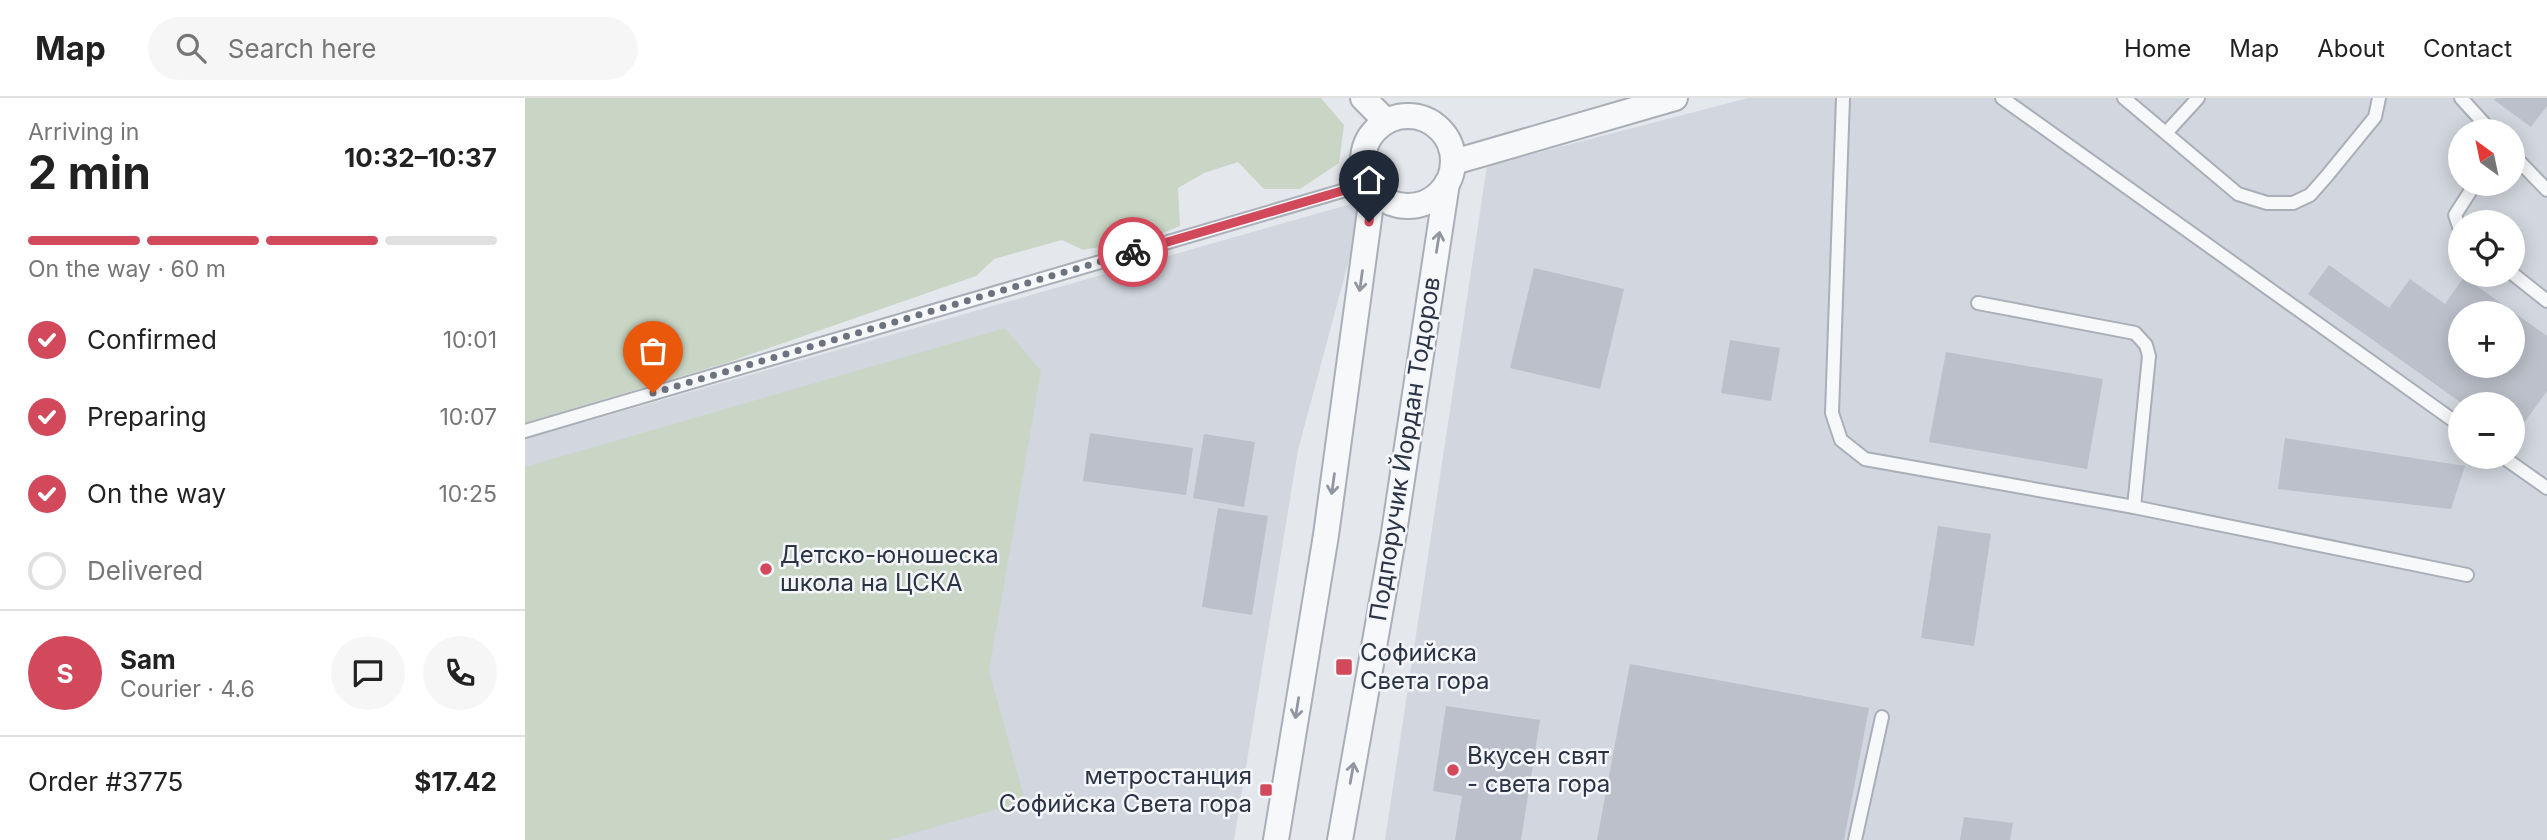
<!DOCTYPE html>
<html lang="en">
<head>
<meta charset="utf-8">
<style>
	:root { --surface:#fff; --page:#f6f6f6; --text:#222; --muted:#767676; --line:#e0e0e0; --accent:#d1495b }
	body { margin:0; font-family:Inter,sans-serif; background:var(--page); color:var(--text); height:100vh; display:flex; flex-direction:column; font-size:26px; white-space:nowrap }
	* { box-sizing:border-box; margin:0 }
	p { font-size:23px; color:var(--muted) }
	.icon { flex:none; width:38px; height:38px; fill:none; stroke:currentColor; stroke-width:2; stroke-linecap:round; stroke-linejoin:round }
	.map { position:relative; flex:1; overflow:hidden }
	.drawer { display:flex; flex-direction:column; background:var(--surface); width:525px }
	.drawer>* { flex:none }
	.needle { width:46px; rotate:327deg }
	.tools { position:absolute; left:1923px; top:21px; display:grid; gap:14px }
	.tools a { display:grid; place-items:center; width:77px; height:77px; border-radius:50%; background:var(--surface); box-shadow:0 4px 18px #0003; font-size:35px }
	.pin { position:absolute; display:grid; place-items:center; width:60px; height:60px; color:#fff; margin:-72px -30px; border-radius:50% 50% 50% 0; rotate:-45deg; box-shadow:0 0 7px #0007 }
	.pin .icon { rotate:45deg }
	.courier { position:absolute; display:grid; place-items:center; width:70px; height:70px; margin:-35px; border:5px solid #d1495b; border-radius:50%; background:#fff; color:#222; box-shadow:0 2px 9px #0007 }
	.headline em { font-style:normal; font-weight:700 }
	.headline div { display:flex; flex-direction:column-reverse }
	.headline { display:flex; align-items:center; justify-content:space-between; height:119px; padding:0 28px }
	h1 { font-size:46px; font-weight:700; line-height:52px }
	.bar { display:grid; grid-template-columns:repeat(4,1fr); gap:10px 7px; align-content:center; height:84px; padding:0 28px }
	.bar i { height:9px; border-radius:5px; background:var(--line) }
	.bar .active { background:var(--accent) }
	.bar p { grid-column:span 4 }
	.line { display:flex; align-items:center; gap:18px; padding:0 28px; border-top:2px solid var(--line) }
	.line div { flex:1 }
	.round { display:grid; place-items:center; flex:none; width:74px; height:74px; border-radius:37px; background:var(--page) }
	ol { padding:0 28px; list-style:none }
	li { display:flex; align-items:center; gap:21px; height:77px }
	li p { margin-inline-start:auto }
	li .icon { padding:7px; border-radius:50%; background:var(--accent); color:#fff; stroke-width:4 }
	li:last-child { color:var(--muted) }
	li i { width:38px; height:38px; border:4px solid var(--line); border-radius:50% }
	header { display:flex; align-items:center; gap:42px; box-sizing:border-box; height:98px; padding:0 35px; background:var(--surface); border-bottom:2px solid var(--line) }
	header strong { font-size:33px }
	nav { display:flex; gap:38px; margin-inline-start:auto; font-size:24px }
	.search { width:490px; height:63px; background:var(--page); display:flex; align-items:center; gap:18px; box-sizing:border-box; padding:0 24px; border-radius:38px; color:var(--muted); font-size:26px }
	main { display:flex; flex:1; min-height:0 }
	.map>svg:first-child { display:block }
	.built { fill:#d2d6de; fill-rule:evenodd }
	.green { fill:#c9d6c5 }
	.building { fill:#bbc0ca; fill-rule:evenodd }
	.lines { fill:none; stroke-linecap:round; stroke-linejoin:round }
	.lane-casing { stroke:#a9aeb7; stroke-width:16 }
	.street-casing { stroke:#a9aeb7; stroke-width:28 }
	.lane { stroke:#f7f8fa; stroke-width:12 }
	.street { stroke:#f7f8fa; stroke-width:24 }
	.oneway { stroke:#9196a0 }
	.done { stroke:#6c737f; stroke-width:7; stroke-dasharray:0 12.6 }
	.route { stroke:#d1495b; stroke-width:9 }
	.poi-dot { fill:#d1495b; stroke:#f4f6f9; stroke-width:2.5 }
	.labels { text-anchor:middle; stroke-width:5; stroke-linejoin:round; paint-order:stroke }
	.street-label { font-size:24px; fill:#2b3445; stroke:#f4f6f9 }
	.poi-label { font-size:24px; fill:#2b3445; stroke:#f4f6f9; text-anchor:start }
</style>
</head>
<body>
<header>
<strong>Map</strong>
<div class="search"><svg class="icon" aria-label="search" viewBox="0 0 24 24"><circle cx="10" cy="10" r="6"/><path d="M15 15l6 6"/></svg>Search here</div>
<nav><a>Home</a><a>Map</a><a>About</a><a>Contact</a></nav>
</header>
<main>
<section class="drawer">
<div class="headline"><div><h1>2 min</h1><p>Arriving in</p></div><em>10:32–10:37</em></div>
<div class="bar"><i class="active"></i><i class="active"></i><i class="active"></i><i></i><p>On the way · 60 m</p></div>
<ol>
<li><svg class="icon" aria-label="check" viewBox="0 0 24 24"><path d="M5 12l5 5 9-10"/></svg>Confirmed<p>10:01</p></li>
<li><svg class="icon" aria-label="check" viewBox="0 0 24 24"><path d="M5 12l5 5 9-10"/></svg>Preparing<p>10:07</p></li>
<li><svg class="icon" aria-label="check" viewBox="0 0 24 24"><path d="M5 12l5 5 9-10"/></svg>On the way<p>10:25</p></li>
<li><i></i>Delivered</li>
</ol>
<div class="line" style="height:126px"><b class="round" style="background:var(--accent);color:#fff">S</b><div><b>Sam</b><p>Courier · 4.6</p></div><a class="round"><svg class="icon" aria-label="chat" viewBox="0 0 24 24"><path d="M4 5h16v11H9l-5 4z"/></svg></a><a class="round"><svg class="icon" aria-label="phone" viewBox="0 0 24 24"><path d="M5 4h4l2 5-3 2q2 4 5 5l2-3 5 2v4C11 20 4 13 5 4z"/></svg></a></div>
<div class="line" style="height:91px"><div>Order #3775</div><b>$17.42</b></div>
</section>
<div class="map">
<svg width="2022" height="742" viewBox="0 0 2022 742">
	<rect width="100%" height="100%" fill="#e4e7ec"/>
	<g class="built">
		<path d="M1223,0H2022V742H860L962,68ZM1936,33H1988V86H1936ZM1936,124H1988V177H1936ZM1936,215H1988V268H1936ZM1936,306H1988V359H1936Z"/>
		<path d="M840,102L773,352L709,742H0V341Z"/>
	</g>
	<g class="green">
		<path d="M0,0H796L819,27L814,65L775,91H739L713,64L679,75L653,90L655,128L625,140L558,152L537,142L469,161L451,178L201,265L0,325Z"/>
		<path d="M480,230L516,273L464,573L500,703L364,742H0V369Z"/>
	</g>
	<g class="building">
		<path d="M1971,0H2022V8L2006,29L1969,2Z"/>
		<path d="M1804,167L1864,210L1885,181L1920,206L1939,179L2022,238V293L1988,340V306H1938L1783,196ZM1936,215H1988V268H1936Z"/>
		<path d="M1009,170L1099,191L1075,291L985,270Z"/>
		<path d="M1205,242L1255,250L1246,303L1196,295Z"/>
		<path d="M1421,254L1578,281L1562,371L1404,344Z"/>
		<path d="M565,335L668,350L661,397L558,383Z"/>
		<path d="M679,336L730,344L719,409L668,400Z"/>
		<path d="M1760,340L1940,368L1926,411L1753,391Z"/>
		<path d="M693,410L743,418L727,517L677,509Z"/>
		<path d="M1413,428L1466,436L1449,548L1396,540Z"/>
		<path d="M1105,566L1344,610L1319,742H1072Z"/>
		<path d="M921,608L1015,622L996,742H930L937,698L908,693Z"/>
		<path d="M1439,719L1488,725L1485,742H1435Z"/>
	</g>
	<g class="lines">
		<defs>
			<g id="lane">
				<path d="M1318,0L1307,315L1316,342L1340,361L1609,409L1942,477"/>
				<path d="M1477,0L1936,328"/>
				<path d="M1599,0L1713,96L1742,105H1768L1785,97L1801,79L1850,19L1854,0"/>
				<path d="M1936,0L1966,33"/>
				<path d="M1641,35L1673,0"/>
				<path d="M1988,57L2022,92"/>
				<path d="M1936,134L1930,117L1950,86"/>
				<path d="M1988,176L2022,203"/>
				<path d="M1453,205L1610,235L1621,247L1624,258L1609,409"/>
				<path d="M0,333L844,85"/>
				<path d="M1978,359L2022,390"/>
				<path d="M1330,742L1357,619"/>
			</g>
			<g id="street">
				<path d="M838,0L861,23"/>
				<circle cx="883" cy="63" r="45"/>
				<path d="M929,64L1150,0"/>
				<path d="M751,742L801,437L848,91"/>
				<path d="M815,742L868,441L922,85"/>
			</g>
		</defs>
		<use href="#lane" class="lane-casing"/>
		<use href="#street" class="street-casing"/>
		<use href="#lane" class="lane"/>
		<use href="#street" class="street"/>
	</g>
	<defs><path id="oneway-shaft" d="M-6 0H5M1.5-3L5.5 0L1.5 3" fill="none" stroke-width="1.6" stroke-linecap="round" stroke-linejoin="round" transform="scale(1.75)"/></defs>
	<g class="oneway">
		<use href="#oneway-shaft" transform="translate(913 144) rotate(-81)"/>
		<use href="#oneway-shaft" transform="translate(836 183) rotate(98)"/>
		<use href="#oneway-shaft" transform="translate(808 386) rotate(98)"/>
		<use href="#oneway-shaft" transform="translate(772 610) rotate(99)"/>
		<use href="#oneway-shaft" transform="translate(827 675) rotate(-80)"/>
	</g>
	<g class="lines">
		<path class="done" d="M128,295L608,154"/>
		<path class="route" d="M608,154L844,85L848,91L844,124"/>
	</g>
	<g class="poi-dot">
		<circle cx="241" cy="471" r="7"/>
		<rect x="810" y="560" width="18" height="18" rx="3.5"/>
		<circle cx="928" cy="672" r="7"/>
		<rect x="734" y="685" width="14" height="14" rx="3.5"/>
	</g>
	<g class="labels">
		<g class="street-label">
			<text transform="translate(880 351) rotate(-81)" y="8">Подпоручик Йордан Тодоров</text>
		</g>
		<g class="poi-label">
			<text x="255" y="465">Детско-юношеска<tspan x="255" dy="28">школа на ЦСКА</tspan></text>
			<text x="835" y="563">Софийска<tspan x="835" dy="28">Света гора</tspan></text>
			<text x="942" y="666">Вкусен свят<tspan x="942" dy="28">- света гора</tspan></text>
			<text x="727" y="686" text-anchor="end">метростанция<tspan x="727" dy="28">Софийска Света гора</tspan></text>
		</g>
	</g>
</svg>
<div class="tools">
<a><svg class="needle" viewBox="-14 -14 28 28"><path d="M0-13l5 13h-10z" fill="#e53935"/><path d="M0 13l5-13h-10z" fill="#767676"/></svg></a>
<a><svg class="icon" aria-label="locate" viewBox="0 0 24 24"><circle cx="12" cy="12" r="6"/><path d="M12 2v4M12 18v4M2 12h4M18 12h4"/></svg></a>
<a>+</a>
<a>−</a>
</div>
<div class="pin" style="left:128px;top:295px;background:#ea580c"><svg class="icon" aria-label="bag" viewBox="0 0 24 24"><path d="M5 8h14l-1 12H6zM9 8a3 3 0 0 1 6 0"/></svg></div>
<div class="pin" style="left:844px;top:124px;background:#1f2937"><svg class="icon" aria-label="home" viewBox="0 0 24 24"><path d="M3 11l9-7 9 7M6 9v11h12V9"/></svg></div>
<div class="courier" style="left:608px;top:154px"><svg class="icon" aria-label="bike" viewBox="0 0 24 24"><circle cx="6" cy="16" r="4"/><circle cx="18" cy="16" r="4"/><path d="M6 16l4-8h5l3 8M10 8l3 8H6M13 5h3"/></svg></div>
</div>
</main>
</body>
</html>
